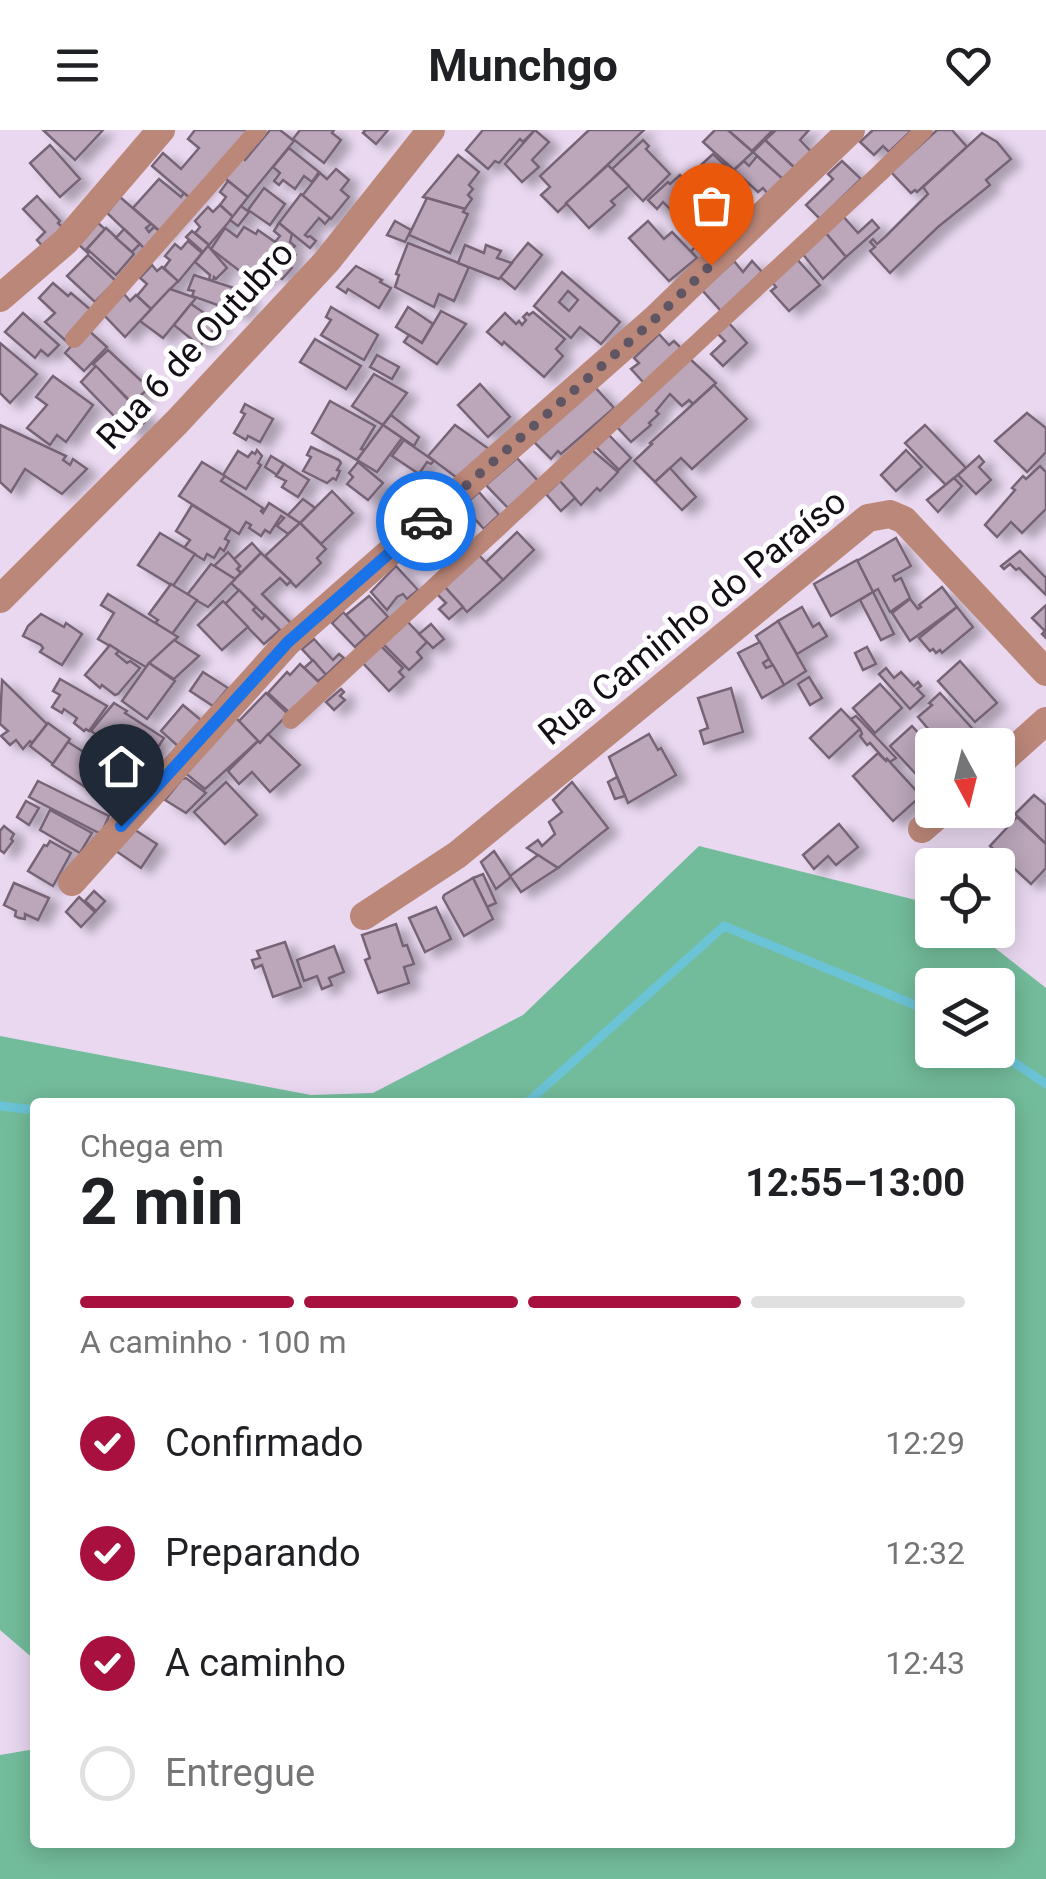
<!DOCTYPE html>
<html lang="pt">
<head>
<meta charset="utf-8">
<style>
	:root { --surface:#fff; --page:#f2f2f2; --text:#202124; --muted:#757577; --line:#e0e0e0; --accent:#a8113f }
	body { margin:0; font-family:Roboto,sans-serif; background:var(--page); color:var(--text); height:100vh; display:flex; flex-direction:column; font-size:38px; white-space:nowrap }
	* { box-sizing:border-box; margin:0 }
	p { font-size:32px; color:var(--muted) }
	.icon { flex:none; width:55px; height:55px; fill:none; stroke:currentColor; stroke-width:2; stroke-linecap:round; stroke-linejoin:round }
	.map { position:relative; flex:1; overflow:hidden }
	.panel { position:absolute; left:30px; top:968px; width:985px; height:750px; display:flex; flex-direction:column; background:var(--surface); border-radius:10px; box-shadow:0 5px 25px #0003 }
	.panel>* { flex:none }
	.needle { width:65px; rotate:173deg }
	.tools { position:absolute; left:915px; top:598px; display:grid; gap:20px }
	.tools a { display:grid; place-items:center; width:100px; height:100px; border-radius:10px; background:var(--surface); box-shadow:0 5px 25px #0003; font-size:50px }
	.pin { position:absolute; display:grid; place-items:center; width:85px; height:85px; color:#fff; margin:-102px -42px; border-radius:50% 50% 50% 0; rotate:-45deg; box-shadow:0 0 10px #0007 }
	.pin .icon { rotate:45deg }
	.courier { position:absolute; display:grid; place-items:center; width:100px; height:100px; margin:-50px; border:8px solid #1a73e8; border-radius:50%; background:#fff; color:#222; box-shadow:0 2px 12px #0007 }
	.headline em { font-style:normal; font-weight:700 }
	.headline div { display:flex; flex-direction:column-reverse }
	.headline { display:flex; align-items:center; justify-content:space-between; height:170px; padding:0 50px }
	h1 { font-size:65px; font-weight:700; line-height:75px }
	.bar { display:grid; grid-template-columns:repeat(4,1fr); gap:15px 10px; align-content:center; height:120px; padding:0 50px }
	.bar i { height:12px; border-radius:8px; background:var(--line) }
	.bar .active { background:var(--accent) }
	.bar p { grid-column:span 4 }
	ol { padding:0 50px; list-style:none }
	li { display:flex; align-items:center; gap:30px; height:110px }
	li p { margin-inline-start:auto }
	li .icon { padding:10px; border-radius:50%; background:var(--accent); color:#fff; stroke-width:4 }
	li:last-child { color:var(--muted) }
	li i { width:55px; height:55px; border:5px solid var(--line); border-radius:50% }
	header { display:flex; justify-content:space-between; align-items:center; height:130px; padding:0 50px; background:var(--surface); font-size:45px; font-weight:700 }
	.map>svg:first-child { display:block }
	.forest { fill:#73bc9b; fill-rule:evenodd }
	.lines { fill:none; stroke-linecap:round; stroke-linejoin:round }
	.stream { stroke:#6bc3d6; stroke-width:9 }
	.building { fill:#bba6ba; stroke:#776476; stroke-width:2.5; fill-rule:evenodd; filter:url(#shadow) }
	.service { stroke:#bb8779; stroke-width:18 }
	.minor { stroke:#bb8779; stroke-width:28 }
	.done { stroke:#5f5563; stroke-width:10; stroke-dasharray:0 18 }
	.route { stroke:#1a73e8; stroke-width:12 }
	.labels { text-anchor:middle; stroke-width:10; stroke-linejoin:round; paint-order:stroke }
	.street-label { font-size:35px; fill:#140f17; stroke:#fff }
</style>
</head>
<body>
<header><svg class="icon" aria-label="menu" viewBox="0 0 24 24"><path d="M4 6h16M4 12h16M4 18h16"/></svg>Munchgo<svg class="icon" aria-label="heart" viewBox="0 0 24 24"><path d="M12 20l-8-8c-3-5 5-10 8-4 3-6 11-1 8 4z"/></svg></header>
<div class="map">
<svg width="1046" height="1749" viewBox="0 0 1046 1749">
	<defs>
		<filter id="shadow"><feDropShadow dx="10" dy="5.5" stdDeviation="5" flood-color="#0004"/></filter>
	</defs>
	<rect width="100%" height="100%" fill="#e9d8f0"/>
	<path class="forest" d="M699,716L932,774V800H972L1046,858V1749H0V1625L35,1619V1712H1010V972H35V1530L0,1500V906L311,965L373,963L523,885ZM932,855H998V920H932Z"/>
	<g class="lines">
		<g class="stream">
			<path d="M996,920L1046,954"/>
			<path d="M528,972L724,796L932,882"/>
			<path d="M0,976L35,980"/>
		</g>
	</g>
	<g class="building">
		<path d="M43,0H103L75,30Z"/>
		<path d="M195,0H249L192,70L152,36L163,23L181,39L199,18L188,9Z"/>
		<path d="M270,0H280L294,11L248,67L221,45L238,24L245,30Z"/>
		<path d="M300,0H334L332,3L341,10L324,33L293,9Z"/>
		<path d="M363,0H388L376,14L363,3L365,1Z"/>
		<path d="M483,0H535L523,12L520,9L499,33L495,31L488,39L466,20Z"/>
		<path d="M535,0L549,12L532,30L539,37L522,52L505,34Z"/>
		<path d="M589,0H644L558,82L541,65L550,57L540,46Z"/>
		<path d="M715,0H728L753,22L734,40L703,12Z"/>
		<path d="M728,0H773L752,21Z"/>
		<path d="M776,0H809L800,10L816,27L799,42L765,10Z"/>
		<path d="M873,0H912L889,22L883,16L874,25L860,12Z"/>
		<path d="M937,0H952L967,17L917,62L915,60L911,63L891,42Z"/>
		<path d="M982,3L997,12L1011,29L986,50L990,55L938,97L890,143L870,121L875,117L870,112L873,109L877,114L885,107L928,64L923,57Z"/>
		<path d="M643,10L649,16L646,19L670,44L643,71L612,39Z"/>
		<path d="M765,10L799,42L786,53L753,22Z"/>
		<path d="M50,15L80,49L60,67L30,33Z"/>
		<path d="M289,18L319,42L312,52L304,46L295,59L283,50L279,55L274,51L280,43L273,37Z"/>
		<path d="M713,24L742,51L730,64L701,35Z"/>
		<path d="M458,25L479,42L469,55L473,59L468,65L472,69L465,79L423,67Z"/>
		<path d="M757,26L784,50L768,64L763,58L758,62L734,40L744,31L749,36Z"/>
		<path d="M842,31L861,49L820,89L806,75L833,49L828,44Z"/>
		<path d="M608,35L629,56L611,71L615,75L589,98L566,73Z"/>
		<path d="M702,36L728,61L690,99L663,72L657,79L648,70L668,52L670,54L680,45L686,51Z"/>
		<path d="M336,39L349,50L341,60L349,67L331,89L302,66L320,43L327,49Z"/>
		<path d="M159,49L181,67L184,63L192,70L162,103L133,78Z"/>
		<path d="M228,51L248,67L233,87L220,75L226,67L220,62Z"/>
		<path d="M264,58L285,74L270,95L248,80Z"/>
		<path d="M301,64L330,88L325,94L319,88L305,105L308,107L310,106L316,111L310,118L279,93Z"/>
		<path d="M37,66L60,91L58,93L65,100L45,119L37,110L45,102L23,79Z"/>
		<path d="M120,67L151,94L146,98L149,102L154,97L162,103L146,120L107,83Z"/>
		<path d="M427,68L465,79L463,82L468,84L450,123L409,105Z"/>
		<path d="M220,75L233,87L209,115L195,103L200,97L195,91L208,77L213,82Z"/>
		<path d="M241,76L249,82L238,96L230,90Z"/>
		<path d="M842,85L858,103L872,90L879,98L846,127L824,101Z"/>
		<path d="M395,91L411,100L405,112L387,105Z"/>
		<path d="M648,91L664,109L672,102L697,128L669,151L629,108Z"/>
		<path d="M98,93L105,99L87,119L90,122L88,123L79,115Z"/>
		<path d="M279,93L292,104L290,112L295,116L290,121L296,125L288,136L292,138L282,149L269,140L258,155L211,119L225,98L237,107L244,97L256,104L258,100L275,112L280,106L274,101Z"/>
		<path d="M106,98L134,124L116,145L87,119Z"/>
		<path d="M124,99L140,114L132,122L116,108Z"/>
		<path d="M192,101L209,115L203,122L186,107Z"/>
		<path d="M824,101L846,127L823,149L801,122Z"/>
		<path d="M708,104L718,115L700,131L691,121Z"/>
		<path d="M188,111L202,123L178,152L164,138L170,130L165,126L175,114L181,119Z"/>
		<path d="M408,113L469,137L454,171L439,164L434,177L395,157L399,145L396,144Z"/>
		<path d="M528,113L542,125L515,159L500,147Z"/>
		<path d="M465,115L484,123L486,115L501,121L497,128L512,133L499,149L458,133Z"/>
		<path d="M208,116L227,138L216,149L214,147L213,151L209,150L210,145L195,132Z"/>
		<path d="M88,125L116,151L95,172L67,146Z"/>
		<path d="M796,128L820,155L789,181L771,161L776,157L770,150Z"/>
		<path d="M734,131L743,142L752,131L762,142L721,181L702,160Z"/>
		<path d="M152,135L157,141L162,137L178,151L151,179L137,166L147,154L140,148Z"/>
		<path d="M356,136L382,150L380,152L391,158L379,178L348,159L346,163L337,157Z"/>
		<path d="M562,142L620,192L601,214L580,197L571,208L534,176ZM568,161L578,170L569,181L559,172Z"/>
		<path d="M194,145L237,159L236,162L249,166L243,184L192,166L194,161L188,160Z"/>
		<path d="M53,153L68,166L71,163L92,181L66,211L45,192L55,183L39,168Z"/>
		<path d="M170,159L196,168L163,208L140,191Z"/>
		<path d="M124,164L130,171L136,165L151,179L125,207L103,184Z"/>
		<path d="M191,174L219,193L200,216L174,195Z"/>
		<path d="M331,177L378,205L364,230L321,205L331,190L326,187Z"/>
		<path d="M408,177L433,194L422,213L396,197Z"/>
		<path d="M441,181L466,194L437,234L404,212L409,205L422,213Z"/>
		<path d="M533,182L565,209L556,219L563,226L544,247L504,212L502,215L487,202L505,183L516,194L519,191L522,195L526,190L523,187L527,183L529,185Z"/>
		<path d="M23,183L59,215L48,226L41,220L35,228L5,202Z"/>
		<path d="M727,191L747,213L723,236L711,224L725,211L716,202Z"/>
		<path d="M87,199L107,217L84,241L65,223Z"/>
		<path d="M659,204L669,215L674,211L681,218L644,253L631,239L639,233L634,228Z"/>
		<path d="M315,209L361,236L346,259L300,232Z"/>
		<path d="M0,213L37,244L10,273L0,263Z"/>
		<path d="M108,220L149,258L132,273L93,234Z"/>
		<path d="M377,225L399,237L392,249L370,237Z"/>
		<path d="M689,228L716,253L693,274L689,270L682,276L670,264L656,281L659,284L649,293L651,295L631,312L617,297Z"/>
		<path d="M96,236L131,273L116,288L81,252Z"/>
		<path d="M374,244L407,263L383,295L352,276Z"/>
		<path d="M53,246L93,275L66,312L57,305L50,315L27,298L47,275L36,267Z"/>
		<path d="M480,254L510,287L488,307L458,275Z"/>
		<path d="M593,255L614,278L561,324L558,321L551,329L534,312Z"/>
		<path d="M714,255L747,289L692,339L681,328L655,352L634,331L652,314L650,313Z"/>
		<path d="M330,271L375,296L361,319L365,320L357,330L312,303Z"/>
		<path d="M131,273L148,289L133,304L118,287Z"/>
		<path d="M245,274L273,289L260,312L248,306L246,310L234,303L245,284L241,282Z"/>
		<path d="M1027,283L1046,298V322L1027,342L995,311Z"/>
		<path d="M391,285L419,307L414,316L383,295Z"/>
		<path d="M0,295L66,326L63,330L70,335L73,329L87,339L62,364L25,339L11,362L0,352Z"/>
		<path d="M383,295L402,308L377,342L357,330Z"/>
		<path d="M455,295L489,319L457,348L428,326Z"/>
		<path d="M925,295L966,338L946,355L905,313Z"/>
		<path d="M609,305L631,328L619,340L596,317Z"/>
		<path d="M404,310L434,331L431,334L427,332L419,344L392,326Z"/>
		<path d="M311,317L339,330L341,333L337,340L340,341L336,350L333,348L327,353L303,341L311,327L307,325Z"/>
		<path d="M591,319L618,342L600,361L597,358L581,375L557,348Z"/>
		<path d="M257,320L262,326L258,333L261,335L246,359L223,345L238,321L248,327L252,322L255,324Z"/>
		<path d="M906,320L922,337L896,361L881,345Z"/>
		<path d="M271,326L284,334L277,345L265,337Z"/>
		<path d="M979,326L984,332L979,337L991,350L976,364L958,345Z"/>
		<path d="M517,328L538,351L508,378L486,355Z"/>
		<path d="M202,332L225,346L221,351L263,378L261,381L263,383L269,373L300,393L288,404L277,396L284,388L281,386L270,403L265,400L261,406L249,398L251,395L246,392L239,404L179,366Z"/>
		<path d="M358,332L383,353L368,370L347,354L353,347L349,343Z"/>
		<path d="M284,334L309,350L298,367L282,357L286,351L276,346Z"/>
		<path d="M1040,336L1046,342V379L1022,403L1011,392L997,407L985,395L1015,360L1012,358L1023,346L1026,349Z"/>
		<path d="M670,338L696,367L682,380L655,352Z"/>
		<path d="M954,348L962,356L938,382L927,370Z"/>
		<path d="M560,351L575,368L561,381L546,364Z"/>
		<path d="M332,361L353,383L321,414L300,393Z"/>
		<path d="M479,362L499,385L484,399L463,376Z"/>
		<path d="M303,369L315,378L300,393L288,385Z"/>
		<path d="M192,375L231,399L225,409L229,411L224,421L220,418L214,428L207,424L204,430L184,418L190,410L176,401Z"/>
		<path d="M300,393L326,419L317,428L321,433L296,457L265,426Z"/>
		<path d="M457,394L471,410L444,435L426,415L441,402L445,405Z"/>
		<path d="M517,402L534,420L503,450L486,432Z"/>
		<path d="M160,403L195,424L173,456L138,435Z"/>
		<path d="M896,408L911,436L893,446L895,451L901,448L910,468L890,482L878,459L873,462L857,431Z"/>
		<path d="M252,413L261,423L241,443L237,439L240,436L233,430Z"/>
		<path d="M1020,421L1046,448V465L1019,438L1016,440L1010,434L1004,439L1001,436Z"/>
		<path d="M228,422L240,436L237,439L241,443L235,449L214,436Z"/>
		<path d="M261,423L291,451L287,455L280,448L262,464L291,493L282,502L231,453Z"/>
		<path d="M477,423L503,450L467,482L444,456Z"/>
		<path d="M857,430L873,462L831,486L814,454Z"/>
		<path d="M211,434L235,449L208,477L187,465Z"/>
		<path d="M396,436L418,460L407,469L403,464L397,467L387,480L371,462Z"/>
		<path d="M171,454L197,470L172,504L155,493L158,490L149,484Z"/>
		<path d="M443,455L463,477L449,489L439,479L446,473L435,462Z"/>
		<path d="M942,457L957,477L910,511L892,483L910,469L918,479L921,477L919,475Z"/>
		<path d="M239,460L256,477L253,480L262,489L265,485L280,500L264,514L225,474Z"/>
		<path d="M873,462L894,504L881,510L860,470Z"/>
		<path d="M108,464L178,507L146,537L98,509L114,483L101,475Z"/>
		<path d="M369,466L388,487L366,507L346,485Z"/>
		<path d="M223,471L248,497L222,520L198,495Z"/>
		<path d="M1046,475V508L1042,504L1045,501L1032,488Z"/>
		<path d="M802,477L813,497L819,493L827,506L797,524L778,491Z"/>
		<path d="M957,477L973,497L942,523L940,520L936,523L933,519L930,521L919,508Z"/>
		<path d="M343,482L366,507L355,517L332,493Z"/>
		<path d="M41,484L64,497L66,493L82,504L62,535L40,522L43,518L41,515L23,506L28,496Z"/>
		<path d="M406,490L427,512L417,522L422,528L409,540L382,513Z"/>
		<path d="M778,491L806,541L784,555L756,506Z"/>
		<path d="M431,494L444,509L433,518L419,504Z"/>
		<path d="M314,509L333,530L339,524L344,528L326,545L302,519Z"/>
		<path d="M174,510L199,526L174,549L149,533Z"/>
		<path d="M760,512L769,529L763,533L766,538L773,535L784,555L762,568L738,523Z"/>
		<path d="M110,515L119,521L116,524L127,533L130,531L140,538L118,564L115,565L102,555L100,558L85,545Z"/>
		<path d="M380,515L403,538L399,542L404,547L389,561L362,532Z"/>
		<path d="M867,517L876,534L863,540L855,523Z"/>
		<path d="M313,530L326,545L318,551L304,538Z"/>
		<path d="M960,531L997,573L975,592L938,551Z"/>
		<path d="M149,533L175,551L147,589L122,571Z"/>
		<path d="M300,534L322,555L292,585L268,563L287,542L290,545Z"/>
		<path d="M886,538L894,548L901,542L914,556L918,552L921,556L917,559L924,566L910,579L879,544Z"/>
		<path d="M203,542L228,558L213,576L190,561Z"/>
		<path d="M809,547L822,568L810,575L798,554Z"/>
		<path d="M60,549L107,576L89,601L86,599L84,601L74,593L77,588L64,579L62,583L52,577L60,565L53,561Z"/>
		<path d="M2,550L47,594L32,613L30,611L23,619L16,610L10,615L1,606L8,601L0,594Z"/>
		<path d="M880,554L902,578L875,603L853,578Z"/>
		<path d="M731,558L743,602L704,614L700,601L708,598L698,568Z"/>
		<path d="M341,559L344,562L340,566L345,570L334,580L326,572Z"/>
		<path d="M266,563L288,584L260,613L239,591Z"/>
		<path d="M940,563L980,607L971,615H942L918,587L932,575L929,573Z"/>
		<path d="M114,573L127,581L125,583L164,608L145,637L91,601Z"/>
		<path d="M183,575L202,591L180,618L161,601Z"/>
		<path d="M841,579L860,599L829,628L810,608Z"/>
		<path d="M856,586L896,628L890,632L887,629L886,631L870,613L867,615L860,606L862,604L860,599L851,589Z"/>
		<path d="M236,588L258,611L205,659L184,642Z"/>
		<path d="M48,593L70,609L53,634L30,616Z"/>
		<path d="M912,596L932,618V646L925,654L890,616Z"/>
		<path d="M268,604L300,635L270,662L252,642L239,654L228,641L258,611L260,613Z"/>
		<path d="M649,604L658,620L661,618L676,645L628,673L609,627Z"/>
		<path d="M68,612L104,635L88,659L52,635Z"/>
		<path d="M878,623L886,631L887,629L921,666L893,691L853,646Z"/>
		<path d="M104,635L127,647L123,656L131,660L120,677L88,660Z"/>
		<path d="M617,647L625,666L615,669L608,652Z"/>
		<path d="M186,648L206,663L186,683L165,670L182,649Z"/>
		<path d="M38,651L109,686L101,704L29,667Z"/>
		<path d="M226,652L257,685L225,714L194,682Z"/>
		<path d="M572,652L608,698L558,738L527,718L538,710L542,716L555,704L549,692L562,682L553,670Z"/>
		<path d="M1034,665L1046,675V714L1015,684Z"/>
		<path d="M26,671L39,678L29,695L17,687Z"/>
		<path d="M50,680L92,703L80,723L40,700Z"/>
		<path d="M1017,687L1046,714V738L1031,754L990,716Z"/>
		<path d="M839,694L858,717L836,735L828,726L814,739L803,725Z"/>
		<path d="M4,696L14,704L11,709L13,711L4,723L0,720V701Z"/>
		<path d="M132,698L157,714L141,738L116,721Z"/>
		<path d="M50,711L71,723L53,756L28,741L44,715L47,716Z"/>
		<path d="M494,721L511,747L496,759L481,732Z"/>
		<path d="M538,725L558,738L521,762L510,746Z"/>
		<path d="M483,744L496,773L487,777L473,748Z"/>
		<path d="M473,748L493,789L464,806L443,768L444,765Z"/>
		<path d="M14,753L49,768L38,790L25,784V789L19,788L15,786L16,781L4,775Z"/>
		<path d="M94,761L105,771L96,781L85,771Z"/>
		<path d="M79,767L95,782L81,797L66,782Z"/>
		<path d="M436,777L451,809L425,822L409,788Z"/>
		<path d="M396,794L403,816L407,815L414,834L404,837L409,853L378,863L365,830L370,828L362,805Z"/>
		<path d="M285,812L301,857L273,867L262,835L255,838L252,830L260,828L257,821Z"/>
		<path d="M334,816L344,842L329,848L332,855L322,859L317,846L304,851L297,830Z"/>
	</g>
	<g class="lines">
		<g class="service">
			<path d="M74,209L258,0"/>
			<path d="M291,590L880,43L924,0"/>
		</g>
		<g class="minor">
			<path d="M0,168L66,111L161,0"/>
			<path d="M0,469L177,292L327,131L431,0"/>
			<path d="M998,634L1046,591"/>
			<path d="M922,699L944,680"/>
			<path d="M72,752L288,512L655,189L851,0"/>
			<path d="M364,786L457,725L868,388L890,384L904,390L1046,542"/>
		</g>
	</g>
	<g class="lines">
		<path class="done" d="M426,391L655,189L711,135"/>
		<path class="route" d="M121,696L288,512L426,391"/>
	</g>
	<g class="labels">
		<g class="street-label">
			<text transform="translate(195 215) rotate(-47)" y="12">Rua 6 de Outubro</text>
			<text transform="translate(692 487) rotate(-39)" y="12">Rua Caminho do Paraíso</text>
		</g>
	</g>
</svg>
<div class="tools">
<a><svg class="needle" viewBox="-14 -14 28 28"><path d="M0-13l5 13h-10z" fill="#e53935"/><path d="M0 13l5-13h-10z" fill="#757577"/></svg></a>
<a><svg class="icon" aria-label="locate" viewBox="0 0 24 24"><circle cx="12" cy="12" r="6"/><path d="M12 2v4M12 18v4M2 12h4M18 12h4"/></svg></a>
<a><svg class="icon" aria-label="layers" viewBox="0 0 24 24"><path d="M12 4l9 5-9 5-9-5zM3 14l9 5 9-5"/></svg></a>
</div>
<div class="pin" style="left:711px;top:135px;background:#ea580c"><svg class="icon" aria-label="bag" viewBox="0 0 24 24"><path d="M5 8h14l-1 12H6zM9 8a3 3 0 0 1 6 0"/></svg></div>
<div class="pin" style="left:121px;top:696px;background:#1f2937"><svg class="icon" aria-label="home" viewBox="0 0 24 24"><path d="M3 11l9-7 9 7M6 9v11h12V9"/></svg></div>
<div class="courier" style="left:426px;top:391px"><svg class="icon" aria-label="car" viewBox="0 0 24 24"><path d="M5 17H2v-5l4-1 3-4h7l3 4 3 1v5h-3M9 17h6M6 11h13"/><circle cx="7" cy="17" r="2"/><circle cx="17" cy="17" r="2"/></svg></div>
<section class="panel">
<div class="headline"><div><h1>2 min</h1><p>Chega em</p></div><em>12:55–13:00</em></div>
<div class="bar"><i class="active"></i><i class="active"></i><i class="active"></i><i></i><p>A caminho · 100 m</p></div>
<ol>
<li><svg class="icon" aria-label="check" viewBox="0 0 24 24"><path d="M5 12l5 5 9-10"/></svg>Confirmado<p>12:29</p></li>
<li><svg class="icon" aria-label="check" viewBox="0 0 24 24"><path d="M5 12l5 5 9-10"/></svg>Preparando<p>12:32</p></li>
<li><svg class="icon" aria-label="check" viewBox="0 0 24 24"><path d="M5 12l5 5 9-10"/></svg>A caminho<p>12:43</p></li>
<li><i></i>Entregue</li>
</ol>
</section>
</div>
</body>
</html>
